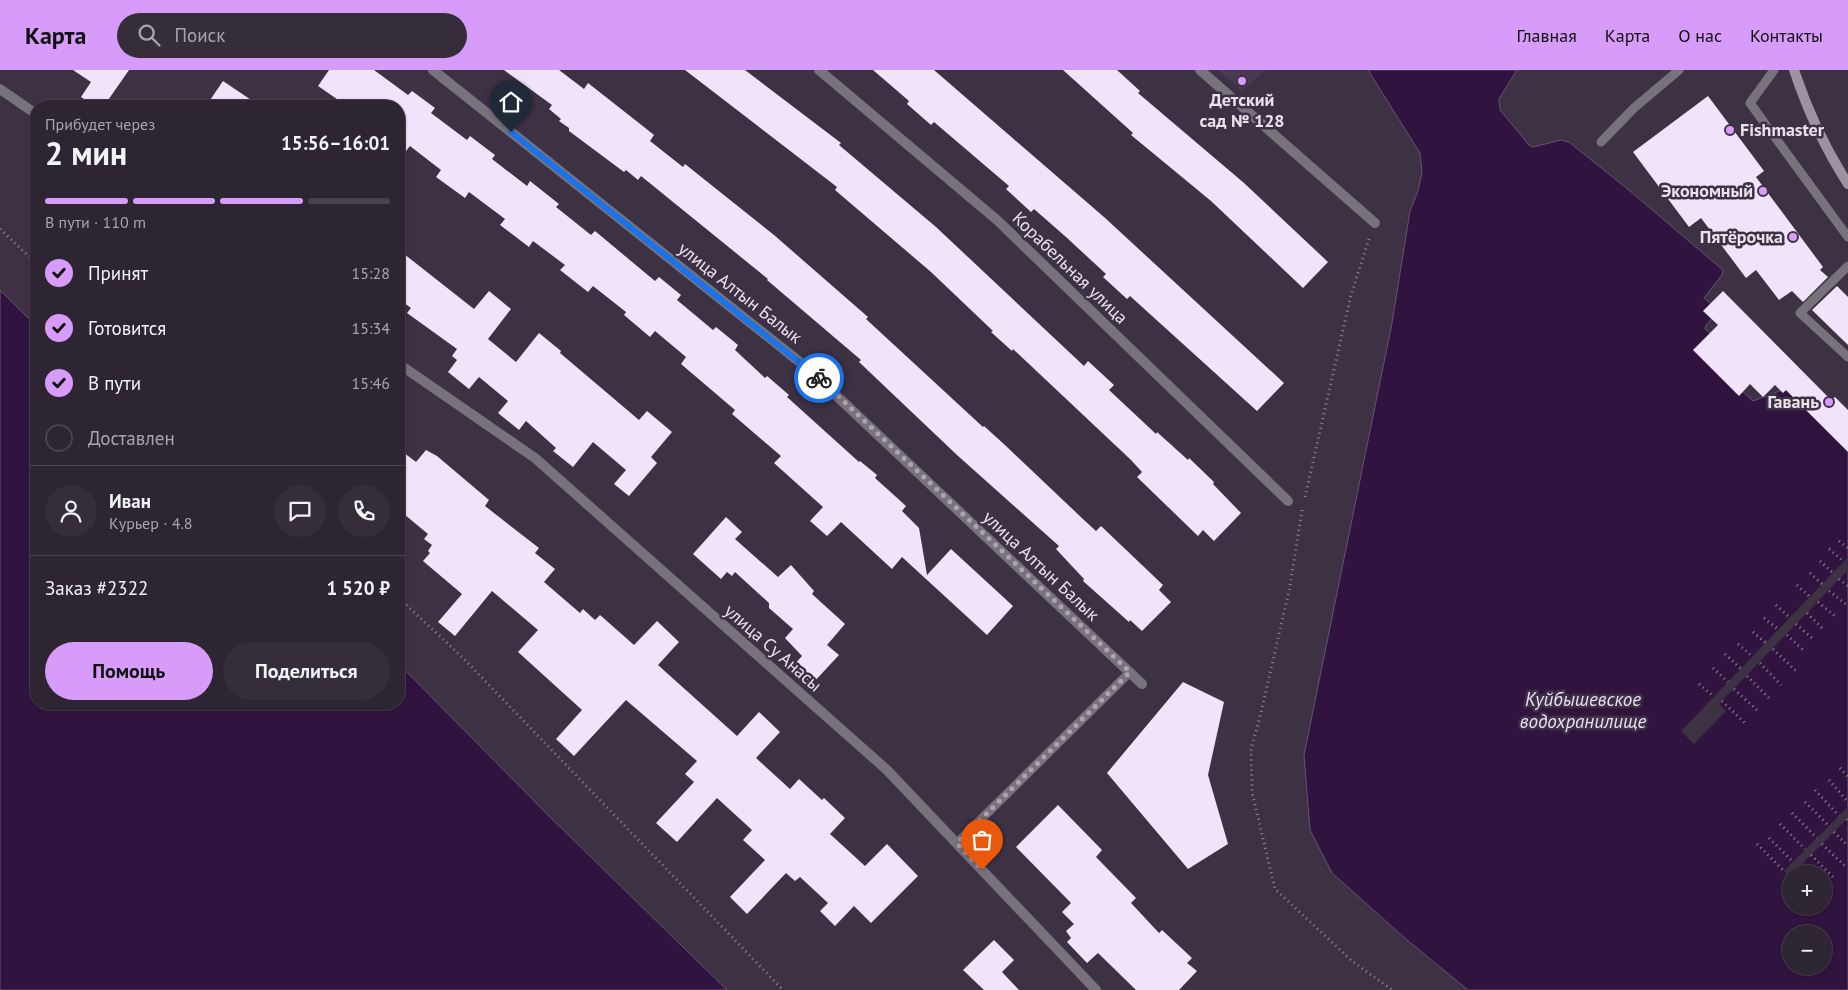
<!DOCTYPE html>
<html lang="ru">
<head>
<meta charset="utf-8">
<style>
	:root { --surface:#2e2533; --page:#362d3b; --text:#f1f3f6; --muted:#a7a5ac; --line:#49424e; --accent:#d79bf9 }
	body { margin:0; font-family:"PT Sans",sans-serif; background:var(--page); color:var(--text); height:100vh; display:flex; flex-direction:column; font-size:19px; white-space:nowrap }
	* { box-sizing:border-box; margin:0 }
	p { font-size:16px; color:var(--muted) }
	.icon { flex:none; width:28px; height:28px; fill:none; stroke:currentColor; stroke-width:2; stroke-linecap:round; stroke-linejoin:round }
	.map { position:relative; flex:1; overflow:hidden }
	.details { position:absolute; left:30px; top:30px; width:375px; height:610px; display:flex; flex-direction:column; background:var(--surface); border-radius:20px; box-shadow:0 1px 4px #0004,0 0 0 1px var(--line) }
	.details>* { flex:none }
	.controls { position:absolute; left:1782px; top:795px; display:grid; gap:10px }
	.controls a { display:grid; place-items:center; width:50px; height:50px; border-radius:50%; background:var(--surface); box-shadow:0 1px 4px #0004,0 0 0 1px var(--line); font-size:25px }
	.pin { position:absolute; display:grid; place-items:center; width:42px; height:42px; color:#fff; margin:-51px -21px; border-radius:50% 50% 50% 0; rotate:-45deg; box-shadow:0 0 5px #0007 }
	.pin .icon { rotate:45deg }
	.courier { position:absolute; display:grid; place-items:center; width:50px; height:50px; margin:-25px; border:4px solid #1a73e8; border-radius:50%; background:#fff; color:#222; box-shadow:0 1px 6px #0007 }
	.overview em { font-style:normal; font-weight:700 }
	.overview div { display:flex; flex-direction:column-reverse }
	.overview { display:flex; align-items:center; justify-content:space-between; height:85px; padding:0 15px }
	h1 { font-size:32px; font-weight:700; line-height:38px }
	.bar { display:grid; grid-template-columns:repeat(4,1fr); gap:8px 5px; align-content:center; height:60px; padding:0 15px }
	.bar i { height:6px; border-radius:4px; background:var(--line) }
	.bar .active { background:var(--accent) }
	.bar p { grid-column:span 4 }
	.line { display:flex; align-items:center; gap:12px; padding:0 15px; border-top:1px solid var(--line) }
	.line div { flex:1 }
	.round { display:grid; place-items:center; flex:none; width:52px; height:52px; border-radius:26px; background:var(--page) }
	ol { padding:0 15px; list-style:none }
	li { display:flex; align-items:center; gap:15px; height:55px }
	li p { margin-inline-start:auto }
	li .icon { padding:5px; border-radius:50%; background:var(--accent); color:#111; stroke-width:4 }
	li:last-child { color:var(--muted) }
	li i { width:28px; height:28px; border:2px solid var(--line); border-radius:50% }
	.primary-button { display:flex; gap:10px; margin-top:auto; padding:10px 15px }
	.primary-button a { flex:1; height:58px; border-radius:30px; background:var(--accent); color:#111; font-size:20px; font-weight:700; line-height:58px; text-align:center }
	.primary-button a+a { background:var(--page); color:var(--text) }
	header { display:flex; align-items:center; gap:30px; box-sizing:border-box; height:70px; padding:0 25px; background:var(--accent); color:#111 }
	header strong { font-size:24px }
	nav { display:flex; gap:28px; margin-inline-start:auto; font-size:18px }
	.search { width:350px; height:45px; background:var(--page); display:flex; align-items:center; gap:12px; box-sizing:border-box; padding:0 18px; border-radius:28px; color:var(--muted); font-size:19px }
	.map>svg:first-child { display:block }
	.built { fill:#493a52 }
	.water { fill:#30143f; stroke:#685273; fill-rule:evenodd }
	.pier { fill:#3d3144 }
	.building { fill:#f1e3fa }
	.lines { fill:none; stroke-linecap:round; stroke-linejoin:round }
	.path { stroke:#908796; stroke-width:3; stroke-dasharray:1 4; stroke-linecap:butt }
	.lane { stroke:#77727b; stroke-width:9 }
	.street { stroke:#77727b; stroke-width:10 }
	.secondary { stroke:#9c93a1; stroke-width:10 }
	.done { stroke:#ada4b2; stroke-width:5; stroke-dasharray:0 9 }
	.route { stroke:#1a73e8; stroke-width:6 }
	.poi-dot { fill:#d79bf9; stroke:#3d3144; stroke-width:2 }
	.labels { text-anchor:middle; stroke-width:5; stroke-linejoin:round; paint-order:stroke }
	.poi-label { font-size:18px; font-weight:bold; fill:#e9e2ed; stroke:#3d3144; text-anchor:end }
	.street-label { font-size:18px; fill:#e9e2ed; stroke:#3d3144 }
	.water-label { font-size:19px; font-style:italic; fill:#eddaf9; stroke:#3d3144 }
</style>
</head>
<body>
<header>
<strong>Карта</strong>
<div class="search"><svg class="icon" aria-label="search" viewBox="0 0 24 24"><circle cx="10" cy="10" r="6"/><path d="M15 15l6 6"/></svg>Поиск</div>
<nav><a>Главная</a><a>Карта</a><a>О нас</a><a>Контакты</a></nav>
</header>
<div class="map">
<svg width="1848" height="920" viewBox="0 0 1848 920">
	<rect width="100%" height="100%" fill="#3d3144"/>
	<path class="built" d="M1218,0H1266L1242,21Z"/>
	<g class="water">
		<path d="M1368,0H1517L1499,29L1500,40L1529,75L1533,77L1561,70L1569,72L1630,121L1723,200L1722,205L1704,228L1719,241L1706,255L1705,259L1710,263L1722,303L1753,331L1785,319L1848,381V920H1468L1407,870L1332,803L1310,760L1304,685L1392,253L1410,141L1418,121L1422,102L1420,83ZM1791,804H1824V836H1791ZM1791,864H1824V896H1791Z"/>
		<path d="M0,220L36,256V634H399V594L550,747L727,920H0Z"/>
	</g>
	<g class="pier">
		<path d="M1848,487V500L1719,634L1726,641L1694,674L1681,661Z"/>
		<path d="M1848,737V748L1789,807L1784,801Z"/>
	</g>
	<g class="building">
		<path d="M73,0H129L104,36H95L81,27L91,12Z"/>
		<path d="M329,0H374L408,25L412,21L435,38L431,43L467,70L470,66L487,79L495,85L492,89L527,116L530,111L559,134L556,137L591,165L595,161L655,211L659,207L681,225L677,230L713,260L716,257L738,275L735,280L765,308L767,306L789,325L787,327L859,392L860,391L877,405L875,408L906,436L902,441L919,458L927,505L951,479L1013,536L987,565L902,487L892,499L841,452L827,466L810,451L823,437L774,393L781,386L732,344L735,340L681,294L686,287L655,261L650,267L624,245L626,242L593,216L588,222L560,200L565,195L533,171L529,177L500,155L505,149L469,122L465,128L436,107L441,100L410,76L399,90V36H347L318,16Z"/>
		<path d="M504,0H559L584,19L588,13L644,57L654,65L650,71L683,97L685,94L774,165L868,247L866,249L983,357L984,356L1006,376L1084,450L1096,461L1101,456L1163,515L1159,520L1171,532L1142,561L1130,550L1129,552L1083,511L1084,509L1056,479L1059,476L957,385L859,292L861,290L767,210L768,209L641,106L638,110L626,100L624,102L569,61V58L559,51L561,49L549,39L552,35Z"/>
		<path d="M685,0H745L841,73L839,75L936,157L1084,296L1088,291L1114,315L1109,320L1156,364L1157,362L1188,390L1189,388L1214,412L1213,414L1241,443L1214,471L1203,460L1198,466L1137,407L1142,402L1131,390L1013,279L1012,281L991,262L993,261L931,202L835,120L837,117Z"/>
		<path d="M873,0H934L1104,147L1284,313L1257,341L1130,226L1127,229L1103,207L1106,204L1066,167L1034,139L1031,142L1006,119L1009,116L934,52L931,55L907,34L909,31Z"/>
		<path d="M1063,0H1117L1140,21L1138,23L1244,113L1328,192L1303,218L1211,131L1131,65L1133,63Z"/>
		<path d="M223,11L260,36H206Z"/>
		<path d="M1708,26L1764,101L1756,107L1823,197L1820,200L1828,207L1803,232L1792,221L1779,230L1756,200L1746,208L1701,148L1689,157L1633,82Z"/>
		<path d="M399,180L474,239L489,221L511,239L488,269L516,292L539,263L561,281L560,283L639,350L647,341L672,362L651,387L657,393L629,426L614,414L626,400L593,372L573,397L553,381L556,378L526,351L519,360L498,343L508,331L479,307L469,319L448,302L457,290L452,286L457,279L407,243L411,238L399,229Z"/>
		<path d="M1837,216L1848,227V275L1812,240Z"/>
		<path d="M1723,221L1831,330L1835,327L1848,340V382L1786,320L1783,323L1775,315L1763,327L1750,314L1739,326L1693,280L1718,255L1703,241Z"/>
		<path d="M399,379L416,392L426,380L437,386L489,430L485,436L539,478L535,483L555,499L544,512L580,543L583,539L595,550L600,545L634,575L657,551L679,572L658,595L737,666L759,642L780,662L756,688L790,719L799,709L822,730L824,728L845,748L830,764L865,796L887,774L918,806L871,853L854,836L835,856L820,841L828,833L800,807L795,811L786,803L747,844L730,827L765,790L743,770L752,760L717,728L677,772L656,753L694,712L685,704L697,691L626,630L574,686L556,669L582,640L518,582L538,560L492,521L455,566L438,552L462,524L423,491L430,483L428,481L432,475L424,469L428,464L399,440Z"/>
		<path d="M726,447L742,462L735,469L778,507L791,495L814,521L812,524L845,554L827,575L839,585L812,614L793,596L802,586L785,568L793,559L769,538V533L735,502L732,506L727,502L721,509L693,484Z"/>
		<path d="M1183,612L1224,632L1208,705L1228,774L1188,799L1107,703Z"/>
		<path d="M1058,735L1102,780L1096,787L1136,828L1131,833L1159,863L1162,860L1192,888L1187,893L1197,901L1179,920H1136L1098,883L1087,893L1067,872L1071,868L1066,861L1074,854L1062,842L1071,833L1016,777Z"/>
		<path d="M994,870L1014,890L1002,902L1019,920H984L963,900Z"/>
	</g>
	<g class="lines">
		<g class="path">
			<path d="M0,159L36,193"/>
			<path d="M1305,427L1351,225L1369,169"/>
			<path d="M1302,440L1290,516L1260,647L1251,679L1252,722L1275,819L1352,891L1392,920"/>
			<path d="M1839,471L1848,478"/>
			<path d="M1829,479L1844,492"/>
			<path d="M1820,491L1833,503"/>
			<path d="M1810,503L1822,514"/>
			<path d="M1839,509L1848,516"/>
			<path d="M1797,515L1810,527"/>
			<path d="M1829,521L1846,534"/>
			<path d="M399,528L463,588L783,920"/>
			<path d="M1818,532L1835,546"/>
			<path d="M1776,535L1790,548"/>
			<path d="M1807,543L1824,560"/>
			<path d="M1764,548L1779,560"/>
			<path d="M1796,554L1813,569"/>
			<path d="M1753,562L1766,573"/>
			<path d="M1787,565L1803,580"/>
			<path d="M1738,574L1753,587"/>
			<path d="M1773,579L1796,601"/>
			<path d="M1725,584L1741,599"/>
			<path d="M1760,593L1781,615"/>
			<path d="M1713,598L1728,612"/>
			<path d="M1747,606L1769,628"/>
			<path d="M1699,614L1714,627"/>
			<path d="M1734,619L1759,642"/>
			<path d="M1722,631L1746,654"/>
			<path d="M1840,698L1848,707"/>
			<path d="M1829,710L1848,732"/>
			<path d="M1815,720L1839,746"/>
			<path d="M1805,732L1829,756"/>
			<path d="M1792,743L1817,768"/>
			<path d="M1847,749L1848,751"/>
			<path d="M1780,754L1805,779"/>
			<path d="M1834,762L1848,776"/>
			<path d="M1769,768L1793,792"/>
			<path d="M1757,774L1784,801"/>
			<path d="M1822,774L1847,798"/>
			<path d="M1811,785L1835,809"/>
			<path d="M1800,797L1807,804"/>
			<path d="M1789,807L1791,809"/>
		</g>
		<g class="lane">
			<path d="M1774,0L1750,33L1848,167"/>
			<path d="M1601,72L1634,38L1679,0"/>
			<path d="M1848,196L1800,243L1848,287"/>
			<path d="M957,773L1130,602"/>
		</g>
		<g class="street">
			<path d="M433,0L806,297L1142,614"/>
			<path d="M819,0L997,150L1288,431"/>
			<path d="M1200,0L1375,153"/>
			<path d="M0,19L36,44"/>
			<path d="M399,294L535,388L887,700L1096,920"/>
		</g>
		<path class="secondary" d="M1794,0C1808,42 1824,77 1848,114"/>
	</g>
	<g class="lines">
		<path class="done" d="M819,308L1130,602L957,773L982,800"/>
		<path class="route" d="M511,62L819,308"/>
	</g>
	<g class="poi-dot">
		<circle cx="1242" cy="11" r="5"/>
		<circle cx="1730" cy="60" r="5"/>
		<circle cx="1763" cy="121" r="5"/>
		<circle cx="1793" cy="167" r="5"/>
		<circle cx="1829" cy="332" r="5"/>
	</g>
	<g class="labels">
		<g class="poi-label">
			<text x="1242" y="36" text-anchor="middle">Детский<tspan x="1242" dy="21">сад № 128</tspan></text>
			<text x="1740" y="66" text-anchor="start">Fishmaster</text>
			<text x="1753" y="127">Экономный</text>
			<text x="1783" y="173">Пятёрочка</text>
			<text x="1819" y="338">Гавань</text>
		</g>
		<g class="street-label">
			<text transform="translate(1070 198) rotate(44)" y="6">Корабельная улица</text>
			<text transform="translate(740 223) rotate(38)" y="6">улица Алтын Балык</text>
			<text transform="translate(1041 496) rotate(43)" y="6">улица Алтын Балык</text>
			<text transform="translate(773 578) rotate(41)" y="6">улица Су Анасы</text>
		</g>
		<g class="water-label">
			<text x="1583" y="636">Куйбышевское<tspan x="1583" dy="22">водохранилище</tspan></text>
		</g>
	</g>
</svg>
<div class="controls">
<a>+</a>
<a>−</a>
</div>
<div class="pin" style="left:982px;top:800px;background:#ea580c"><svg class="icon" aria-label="bag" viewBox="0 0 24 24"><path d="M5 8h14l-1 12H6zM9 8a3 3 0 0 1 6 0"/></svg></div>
<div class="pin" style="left:511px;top:62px;background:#1f2937"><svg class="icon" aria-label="home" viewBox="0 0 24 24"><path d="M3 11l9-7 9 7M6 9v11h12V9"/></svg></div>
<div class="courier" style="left:819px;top:308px"><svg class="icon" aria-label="bike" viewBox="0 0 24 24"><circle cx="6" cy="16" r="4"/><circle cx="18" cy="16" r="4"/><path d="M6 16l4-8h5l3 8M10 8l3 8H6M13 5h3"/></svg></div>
<section class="details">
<div class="overview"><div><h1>2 мин</h1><p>Прибудет через</p></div><em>15:56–16:01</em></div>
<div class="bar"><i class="active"></i><i class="active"></i><i class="active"></i><i></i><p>В пути · 110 m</p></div>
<ol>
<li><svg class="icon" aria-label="check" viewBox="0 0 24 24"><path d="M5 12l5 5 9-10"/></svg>Принят<p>15:28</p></li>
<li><svg class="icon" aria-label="check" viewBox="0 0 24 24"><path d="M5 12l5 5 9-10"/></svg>Готовится<p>15:34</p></li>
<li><svg class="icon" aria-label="check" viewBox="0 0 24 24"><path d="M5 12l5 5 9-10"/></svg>В пути<p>15:46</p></li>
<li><i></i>Доставлен</li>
</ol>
<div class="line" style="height:90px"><a class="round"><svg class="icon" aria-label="person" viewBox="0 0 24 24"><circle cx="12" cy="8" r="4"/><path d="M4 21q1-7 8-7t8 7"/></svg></a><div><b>Иван</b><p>Курьер · 4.8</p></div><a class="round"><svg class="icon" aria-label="chat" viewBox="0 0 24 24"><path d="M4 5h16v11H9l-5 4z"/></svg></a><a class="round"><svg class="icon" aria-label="phone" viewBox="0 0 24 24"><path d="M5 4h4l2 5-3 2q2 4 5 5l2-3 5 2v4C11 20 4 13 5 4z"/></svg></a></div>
<div class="line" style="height:65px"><div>Заказ #2322</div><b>1 520 ₽</b></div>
<div class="primary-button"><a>Помощь</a><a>Поделиться</a></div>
</section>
</div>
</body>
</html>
